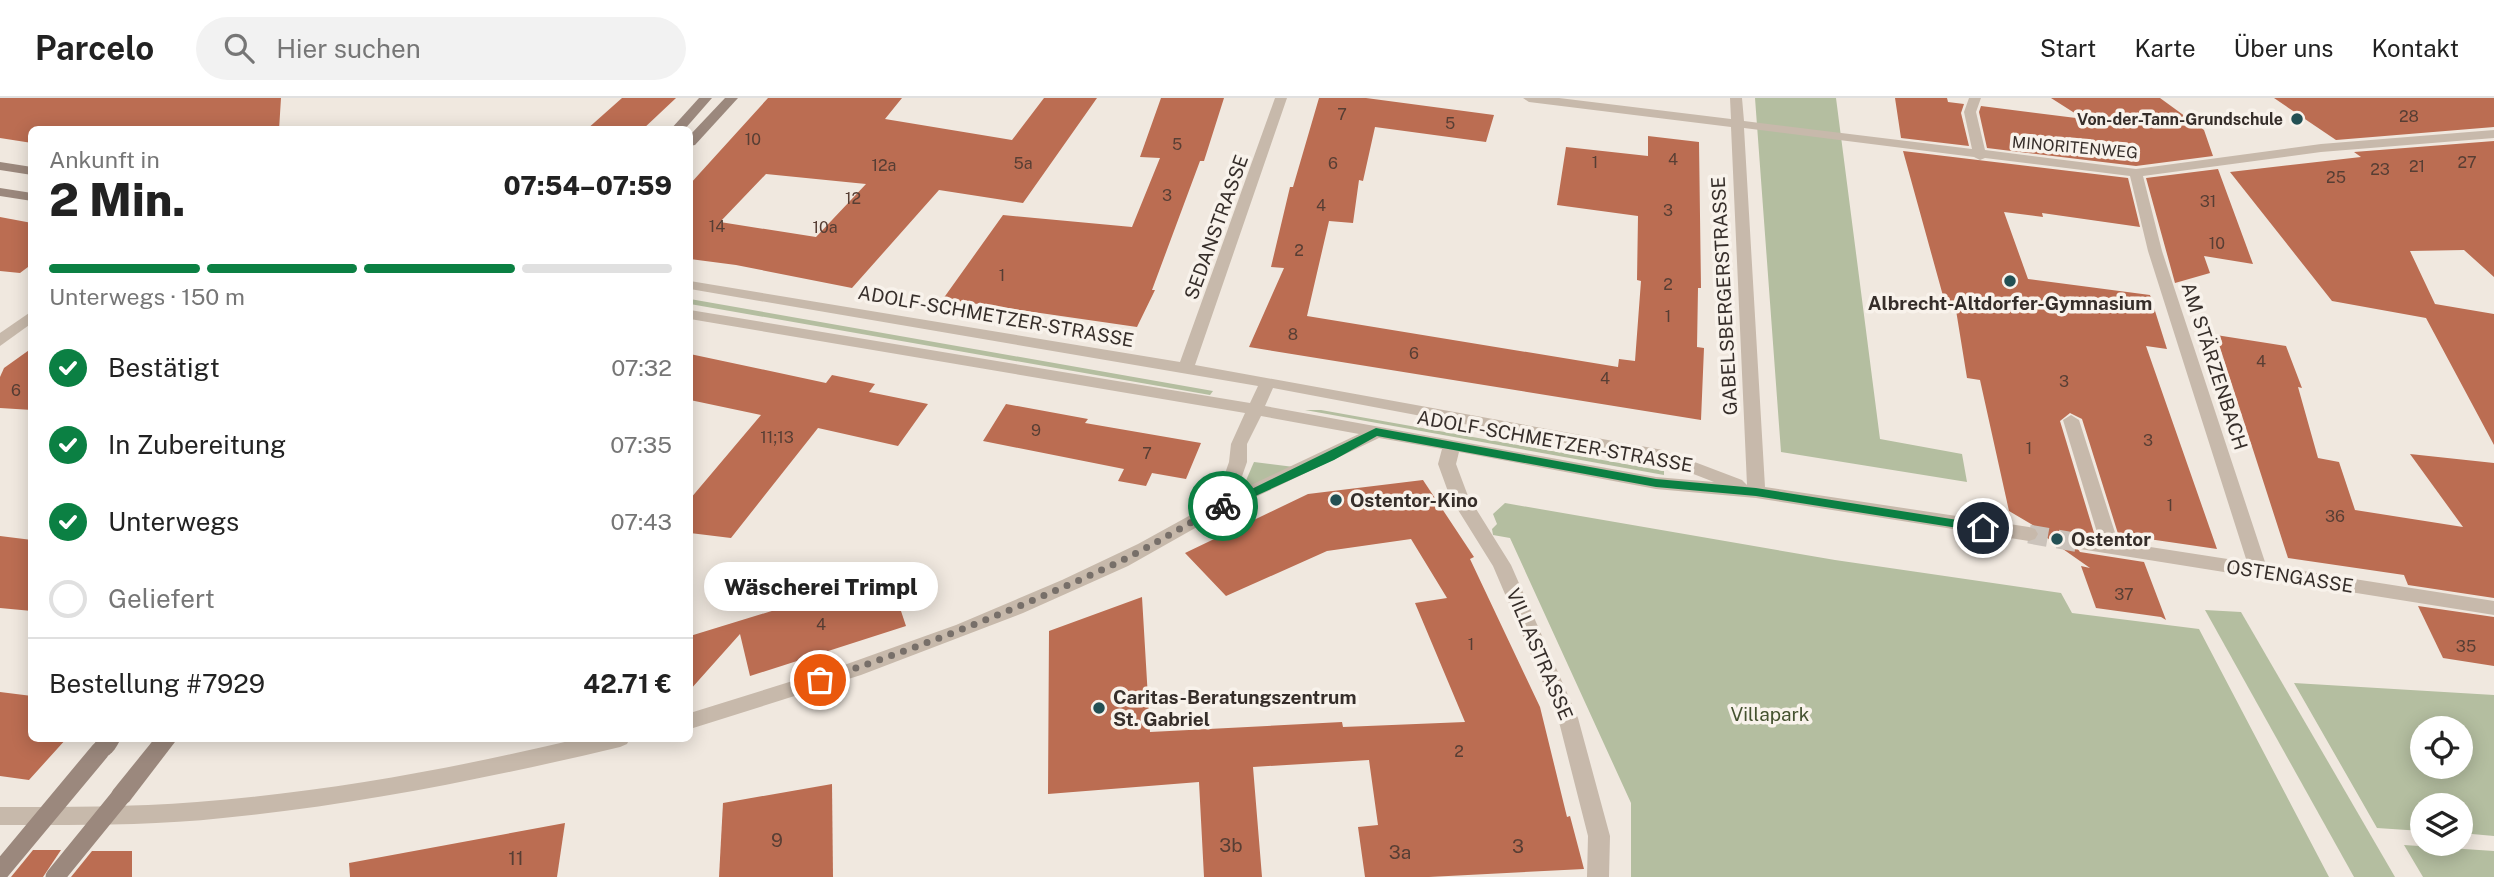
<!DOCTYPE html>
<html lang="de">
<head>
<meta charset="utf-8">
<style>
	:root { --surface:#fff; --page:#f2f2f2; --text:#222; --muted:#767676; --line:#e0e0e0; --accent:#0b8043 }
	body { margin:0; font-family:"Public Sans",sans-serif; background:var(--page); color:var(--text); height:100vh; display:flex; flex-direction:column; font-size:26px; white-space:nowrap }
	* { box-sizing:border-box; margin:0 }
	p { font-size:23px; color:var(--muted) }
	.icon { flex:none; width:38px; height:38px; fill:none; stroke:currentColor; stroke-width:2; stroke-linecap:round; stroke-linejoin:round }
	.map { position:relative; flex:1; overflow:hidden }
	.drawer { position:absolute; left:28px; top:28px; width:665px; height:616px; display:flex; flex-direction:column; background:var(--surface); border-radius:10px; box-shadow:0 4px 18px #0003 }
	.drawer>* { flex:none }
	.tools { position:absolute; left:2410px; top:618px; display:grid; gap:14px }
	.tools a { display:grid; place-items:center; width:63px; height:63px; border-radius:50%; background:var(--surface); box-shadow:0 4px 18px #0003; font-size:35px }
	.pin { position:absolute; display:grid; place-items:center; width:60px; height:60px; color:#fff; margin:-30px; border:4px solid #fff; border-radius:50%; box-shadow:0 2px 7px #0007 }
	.courier { position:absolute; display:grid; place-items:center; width:70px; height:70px; margin:-35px; border:5px solid #0b8043; border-radius:50%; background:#fff; color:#222; box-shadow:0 2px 9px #0007 }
	.bubble { position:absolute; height:49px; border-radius:24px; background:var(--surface); box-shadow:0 4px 18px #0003; font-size:23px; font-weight:800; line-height:49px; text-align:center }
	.summary em { font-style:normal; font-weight:800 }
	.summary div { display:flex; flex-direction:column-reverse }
	.summary { display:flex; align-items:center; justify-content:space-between; height:119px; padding:0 21px }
	h1 { font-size:46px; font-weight:800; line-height:52px }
	.bar { display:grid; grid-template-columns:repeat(4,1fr); gap:10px 7px; align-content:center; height:84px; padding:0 21px }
	.bar i { height:9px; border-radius:5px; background:var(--line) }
	.bar .selected { background:var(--accent) }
	.bar p { grid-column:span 4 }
	.line { display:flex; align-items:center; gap:18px; padding:0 21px; border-top:2px solid var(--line) }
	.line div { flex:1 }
	ol { padding:0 21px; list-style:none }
	li { display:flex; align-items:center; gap:21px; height:77px }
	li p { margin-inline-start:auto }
	li .icon { padding:7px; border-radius:50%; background:var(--accent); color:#fff; stroke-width:4 }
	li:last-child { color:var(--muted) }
	li i { width:38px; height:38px; border:4px solid var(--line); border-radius:50% }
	header { display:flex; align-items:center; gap:42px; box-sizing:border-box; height:98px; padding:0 35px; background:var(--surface); border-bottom:2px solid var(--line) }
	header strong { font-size:33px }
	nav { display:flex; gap:38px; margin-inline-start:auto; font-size:24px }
	.search { width:490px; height:63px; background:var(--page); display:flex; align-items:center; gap:18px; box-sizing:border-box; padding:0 24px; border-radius:38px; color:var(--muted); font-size:26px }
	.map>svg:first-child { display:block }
	.green { fill:#b4bea0; fill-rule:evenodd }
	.building { fill:#bb6d52; fill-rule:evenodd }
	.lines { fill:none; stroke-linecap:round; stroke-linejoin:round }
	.minor-tunnel { stroke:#cbc3bb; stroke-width:19; stroke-dasharray:19 10; stroke-linecap:butt }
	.minor { fill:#c7b9ab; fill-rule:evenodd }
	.secondary { fill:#9b887d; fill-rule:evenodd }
	.secondary-bridge { stroke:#9b887d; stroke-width:19 }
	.route { fill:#0b8043 }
	.done { stroke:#776f69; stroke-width:7; stroke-dasharray:0 12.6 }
	.poi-dot { fill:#235054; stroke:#f8f2eb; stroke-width:2.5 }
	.labels { text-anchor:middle; stroke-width:7; stroke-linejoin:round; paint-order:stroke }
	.number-label { font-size:16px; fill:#573e34 }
	.far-poi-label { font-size:16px; font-weight:bold; fill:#362e2a; stroke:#f8f2eb; text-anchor:end }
	.far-street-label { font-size:16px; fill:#362e2a; stroke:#f8f2eb }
	.street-label { font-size:19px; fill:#362e2a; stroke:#f8f2eb }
	.poi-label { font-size:19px; font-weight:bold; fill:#362e2a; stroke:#f8f2eb; text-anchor:start }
	.park-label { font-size:19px; fill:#455230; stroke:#f8f2eb }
	.near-number-label { font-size:19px; fill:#573e34 }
</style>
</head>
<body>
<header>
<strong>Parcelo</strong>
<div class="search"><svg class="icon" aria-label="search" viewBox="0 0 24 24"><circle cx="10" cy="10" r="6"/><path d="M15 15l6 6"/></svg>Hier suchen</div>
<nav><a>Start</a><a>Karte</a><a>Über uns</a><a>Kontakt</a></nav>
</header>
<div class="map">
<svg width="2494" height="779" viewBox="0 0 2494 779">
	<rect width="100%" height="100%" fill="#f0e8df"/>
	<g class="green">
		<path d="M1755,0H1836L1880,341L1962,356L1967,384L1781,354Z"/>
		<path d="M690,201L1213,293L1210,297L690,206Z"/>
		<path d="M1305,312H1321L1664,373V377Z"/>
		<path d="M1254,364L1294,369L1241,394Z"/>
		<path d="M1505,405L1835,462L2061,495L2072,515L2199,531L2329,779H1631V705L1510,440L1493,437L1492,431L1497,426L1493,416Z"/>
		<path d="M2205,512L2241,514L2395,779H2354Z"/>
		<path d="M2294,585L2494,597V738L2461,735L2460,707H2422V733L2377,730ZM2422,630H2460V668H2422Z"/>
		<path d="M2404,747L2494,753V779H2423Z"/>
	</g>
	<g class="building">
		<path d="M0,0H281L279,32H32V45L0,40Z"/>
		<path d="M622,0H676L642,32H586Z"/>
		<path d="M768,0H902L885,21L1012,42L1044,0H1097L1023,105L939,92L852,190L736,167L690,161V86ZM766,76L866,86L816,139L720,124Z"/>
		<path d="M1161,0H1224L1204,63H1200L1152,192H1155L1137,229L943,201L1003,117L1132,129L1160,60L1140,59Z"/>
		<path d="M1319,0H1366L1494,17L1486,44L1375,29L1363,83L1359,82L1353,125L1329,123L1307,218L1618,269L1619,261L1635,263L1641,183L1637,182L1638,118L1557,107L1566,49L1648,58V38L1699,44L1701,190H1698L1697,249L1704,250L1701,322L1249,249L1284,170L1271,169L1290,89H1293Z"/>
		<path d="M1895,0H1947L1948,4L1964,6L1961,15L1969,48L1901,40Z"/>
		<path d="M2051,0H2160L2204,32L2213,58L2136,68L1987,50L1979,14L1981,8L2084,21Z"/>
		<path d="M2274,0H2494V29L2336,42Z"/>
		<path d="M2494,43V179L2464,152L2410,153L2435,206L2494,216V347L2426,220L2332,203L2230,74L2361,59L2354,54Z"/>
		<path d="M1903,53L2128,80L2140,129L2042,115L2043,119L2004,114L2028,181L2150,197L2167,251L2146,248L2217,451L2135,439L2137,444L2120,442L2082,321L2070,315L2060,323L2095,438H2080L2075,447L2080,454L2144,464L2166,522L2161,519L2096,510L2081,468L2090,470L2040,435L2036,429L2009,413L1980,282L1967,280L1955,206L1945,205Z"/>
		<path d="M2218,71L2253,166L2204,158L2210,175L2175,185L2146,80Z"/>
		<path d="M0,119L32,125V166L20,175L0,173Z"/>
		<path d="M2216,237L2286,248L2302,290L2298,289L2318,360L2339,364L2355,412L2463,429L2410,356L2494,365V500L2408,487L2404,477L2288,460Z"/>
		<path d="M32,250V312L0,310V279L4,270Z"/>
		<path d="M690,256L826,285L832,277L875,286L869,294L928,306L898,348L818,330L731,440L690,435V401L761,317L690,302Z"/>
		<path d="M1006,306L1088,321L1085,325L1201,345L1186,381L1152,375L1146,388L1118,383L1124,371L983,343Z"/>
		<path d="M1423,382L1474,459L1470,461L1540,609L1567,719L1570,718L1584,771L1429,779H1365L1358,729L1378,727L1369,662L1253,669L1262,779H1204L1199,684L1048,696L1049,533L1142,499L1150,634L1342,624L1343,629L1465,624L1415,505L1447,500L1411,441L1327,453L1226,498L1185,455L1308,396Z"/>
		<path d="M0,438L32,442V513L0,510Z"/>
		<path d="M889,477L906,528L750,578L740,536L690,592V538Z"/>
		<path d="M2418,508L2494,519V568L2443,560Z"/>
		<path d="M0,594L32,598V640H67L29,682L0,678Z"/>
		<path d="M832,686L833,779H719L723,705Z"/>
		<path d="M565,725L557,779H350L349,765Z"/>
		<path d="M33,752H61L43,779H11Z"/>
		<path d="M92,753H132V779H71Z"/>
	</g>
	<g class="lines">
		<path class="minor-tunnel" d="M2029,436L2086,446"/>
		<g class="minor">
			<path d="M1275,0H1287L1195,267L1663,352L1742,382L1747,387L1731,29L1529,4L1523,0H1559L1731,21L1730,0H1742L1744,23L1972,51L1964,14L1969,0H1981L1976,14L1985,52L2136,71L2321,46L2494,32V40L2321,54L2143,78L2162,153L2266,467L2494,503V517L2080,451L2077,446L2080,441H2099L2063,322L2071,317L2079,322L2118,444L2247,464L2148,153L2130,78L1985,60L1980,62L1974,59L1744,30L1765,389L2029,429L2035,431L2038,436L2035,441L2029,443L1756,400L1656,391L1459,354L1456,366L1468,398L1511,467L1578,620L1610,738L1609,779H1587L1588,738L1558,620L1493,468L1450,399L1438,366L1442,351L1379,340L1220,416L1128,468L1023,515L861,577L690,631V615L847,566L956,527L1062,482L1138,446L1207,408L1222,384L1229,364L1231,346L1245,315L690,221V212L1250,305L1258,288L690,191V183L1180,264ZM1273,290L1660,363L1714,384L1656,379L1265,308ZM1261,318L1359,336L1232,396L1240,384L1247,364V346Z"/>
			<path d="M32,213V225L0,248V235Z"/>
			<path d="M582,640H630L627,646L620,649C489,680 357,707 223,720C149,728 74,727 0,727V709C66,709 132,709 197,704C327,694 456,670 582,640Z"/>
		</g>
		<g class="secondary">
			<path d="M699,0H712L684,32H670Z"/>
			<path d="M725,0H738L695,47L690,48V37Z"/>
			<path d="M0,64L32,69V77L0,72Z"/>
			<path d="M0,90L32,95V103L0,98Z"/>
			<path d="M98,640H121C115,653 107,664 93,659L90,653Z"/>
			<path d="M155,640H178L129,704L121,707L113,704L110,698L113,692Z"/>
		</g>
		<g class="secondary-bridge">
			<path d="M0,773L100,653"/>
			<path d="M55,779L121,698"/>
		</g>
	</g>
	<path class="route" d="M1376,330L1656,381L1756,390L1983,426L1989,430L1983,434L1756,398L1656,389L1377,338L1334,362L1227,411L1217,408Z"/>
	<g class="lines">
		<path class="done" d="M820,582C922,549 1022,509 1119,464C1154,447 1187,425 1223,408"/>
	</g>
	<g class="poi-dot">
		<circle cx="2297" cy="21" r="7"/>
		<circle cx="2010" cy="183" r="7"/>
		<circle cx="1336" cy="402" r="7"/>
		<circle cx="2057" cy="441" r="7"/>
		<circle cx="1099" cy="610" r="7"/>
	</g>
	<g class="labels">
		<g class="number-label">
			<text x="1342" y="22">7</text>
			<text x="2409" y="24">28</text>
			<text x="1450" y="31">5</text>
			<text x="753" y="47">10</text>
			<text x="1177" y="52">5</text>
			<text x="1673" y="67">4</text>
			<text x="1595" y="70">1</text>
			<text x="2467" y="70">27</text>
			<text x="1023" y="71">5a</text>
			<text x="1333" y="71">6</text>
			<text x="884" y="73">12a</text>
			<text x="2417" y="74">21</text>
			<text x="2380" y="77">23</text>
			<text x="2336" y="85">25</text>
			<text x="1167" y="103">3</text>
			<text x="853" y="106">12</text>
			<text x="2208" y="109">31</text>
			<text x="1321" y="113">4</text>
			<text x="1668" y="118">3</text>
			<text x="717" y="134">14</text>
			<text x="825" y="135">10a</text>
			<text x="2217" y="151">10</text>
			<text x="1299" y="158">2</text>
			<text x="1002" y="183">1</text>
			<text x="1668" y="192">2</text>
			<text x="1668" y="224">1</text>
			<text x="1293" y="242">8</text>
			<text x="1414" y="261">6</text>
			<text x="2261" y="269">4</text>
			<text x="1605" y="286">4</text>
			<text x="2064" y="289">3</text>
			<text x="16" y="298">6</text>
			<text x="1036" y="338">9</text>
			<text x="777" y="345">11;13</text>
			<text x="2148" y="348">3</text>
			<text x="2029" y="356">1</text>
			<text x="1147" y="361">7</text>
			<text x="2170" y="413">1</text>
			<text x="2335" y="424">36</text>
			<text x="2124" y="502">37</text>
			<text x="821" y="532">4</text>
			<text x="1471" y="552">1</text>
			<text x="2466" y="554">35</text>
			<text x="1459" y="659">2</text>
		</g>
		<g class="far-poi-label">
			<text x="2283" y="27">Von-der-Tann-Grundschule</text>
		</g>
		<g class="far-street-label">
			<text transform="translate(2075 49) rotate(5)" y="6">MINORITENWEG</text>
		</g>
		<g class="street-label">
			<text transform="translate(1216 129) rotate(-70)" y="7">SEDANSTRASSE</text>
			<text transform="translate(1724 198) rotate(-93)" y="7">GABELSBERGERSTRASSE</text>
			<text transform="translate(996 218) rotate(10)" y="7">ADOLF-SCHMETZER-STRASSE</text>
			<text transform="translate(2215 268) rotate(72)" y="7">AM STÄRZENBACH</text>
			<text transform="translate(1555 343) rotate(10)" y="7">ADOLF-SCHMETZER-STRASSE</text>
			<text transform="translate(2290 478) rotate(9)" y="7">OSTENGASSE</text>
			<text transform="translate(1540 556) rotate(67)" y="7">VILLASTRASSE</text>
		</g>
		<g class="poi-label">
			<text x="2010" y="212" text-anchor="middle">Albrecht-Altdorfer-Gymnasium</text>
			<text x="1350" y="409">Ostentor-Kino</text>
			<text x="2071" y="448">Ostentor</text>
			<text x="1113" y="606">Caritas-Beratungszentrum<tspan x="1113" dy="22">St. Gabriel</tspan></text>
		</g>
		<g class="park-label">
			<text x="1770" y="623">Villapark</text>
		</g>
		<g class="near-number-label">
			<text x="777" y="749">9</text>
			<text x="1231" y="754">3b</text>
			<text x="1518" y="755">3</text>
			<text x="1400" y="761">3a</text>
			<text x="516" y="767">11</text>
		</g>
	</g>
</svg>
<div class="tools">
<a><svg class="icon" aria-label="locate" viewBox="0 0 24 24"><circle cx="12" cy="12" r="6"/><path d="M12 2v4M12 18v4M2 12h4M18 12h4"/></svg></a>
<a><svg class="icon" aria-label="layers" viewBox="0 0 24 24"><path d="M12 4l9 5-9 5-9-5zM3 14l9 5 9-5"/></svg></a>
</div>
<div class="pin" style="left:820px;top:582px;background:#ea580c"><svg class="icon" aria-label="bag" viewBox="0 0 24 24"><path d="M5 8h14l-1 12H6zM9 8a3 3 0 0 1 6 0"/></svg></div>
<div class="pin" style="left:1983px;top:430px;background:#1f2937"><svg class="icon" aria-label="home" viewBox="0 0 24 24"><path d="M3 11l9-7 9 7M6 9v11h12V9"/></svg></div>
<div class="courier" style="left:1223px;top:408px"><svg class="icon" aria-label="bike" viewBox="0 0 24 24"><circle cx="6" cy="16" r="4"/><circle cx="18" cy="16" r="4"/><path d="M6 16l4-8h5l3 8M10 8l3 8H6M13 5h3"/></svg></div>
<div class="bubble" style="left:704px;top:464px;width:234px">Wäscherei Trimpl</div>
<section class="drawer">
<div class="summary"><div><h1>2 Min.</h1><p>Ankunft in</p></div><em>07:54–07:59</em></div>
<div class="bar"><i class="selected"></i><i class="selected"></i><i class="selected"></i><i></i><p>Unterwegs · 150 m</p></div>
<ol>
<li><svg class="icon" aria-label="check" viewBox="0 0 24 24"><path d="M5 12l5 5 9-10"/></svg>Bestätigt<p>07:32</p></li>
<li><svg class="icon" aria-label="check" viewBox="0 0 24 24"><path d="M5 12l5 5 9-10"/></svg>In Zubereitung<p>07:35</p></li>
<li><svg class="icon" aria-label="check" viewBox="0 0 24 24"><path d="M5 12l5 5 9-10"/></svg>Unterwegs<p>07:43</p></li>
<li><i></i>Geliefert</li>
</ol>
<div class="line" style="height:91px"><div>Bestellung #7929</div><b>42.71 €</b></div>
</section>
</div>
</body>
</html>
